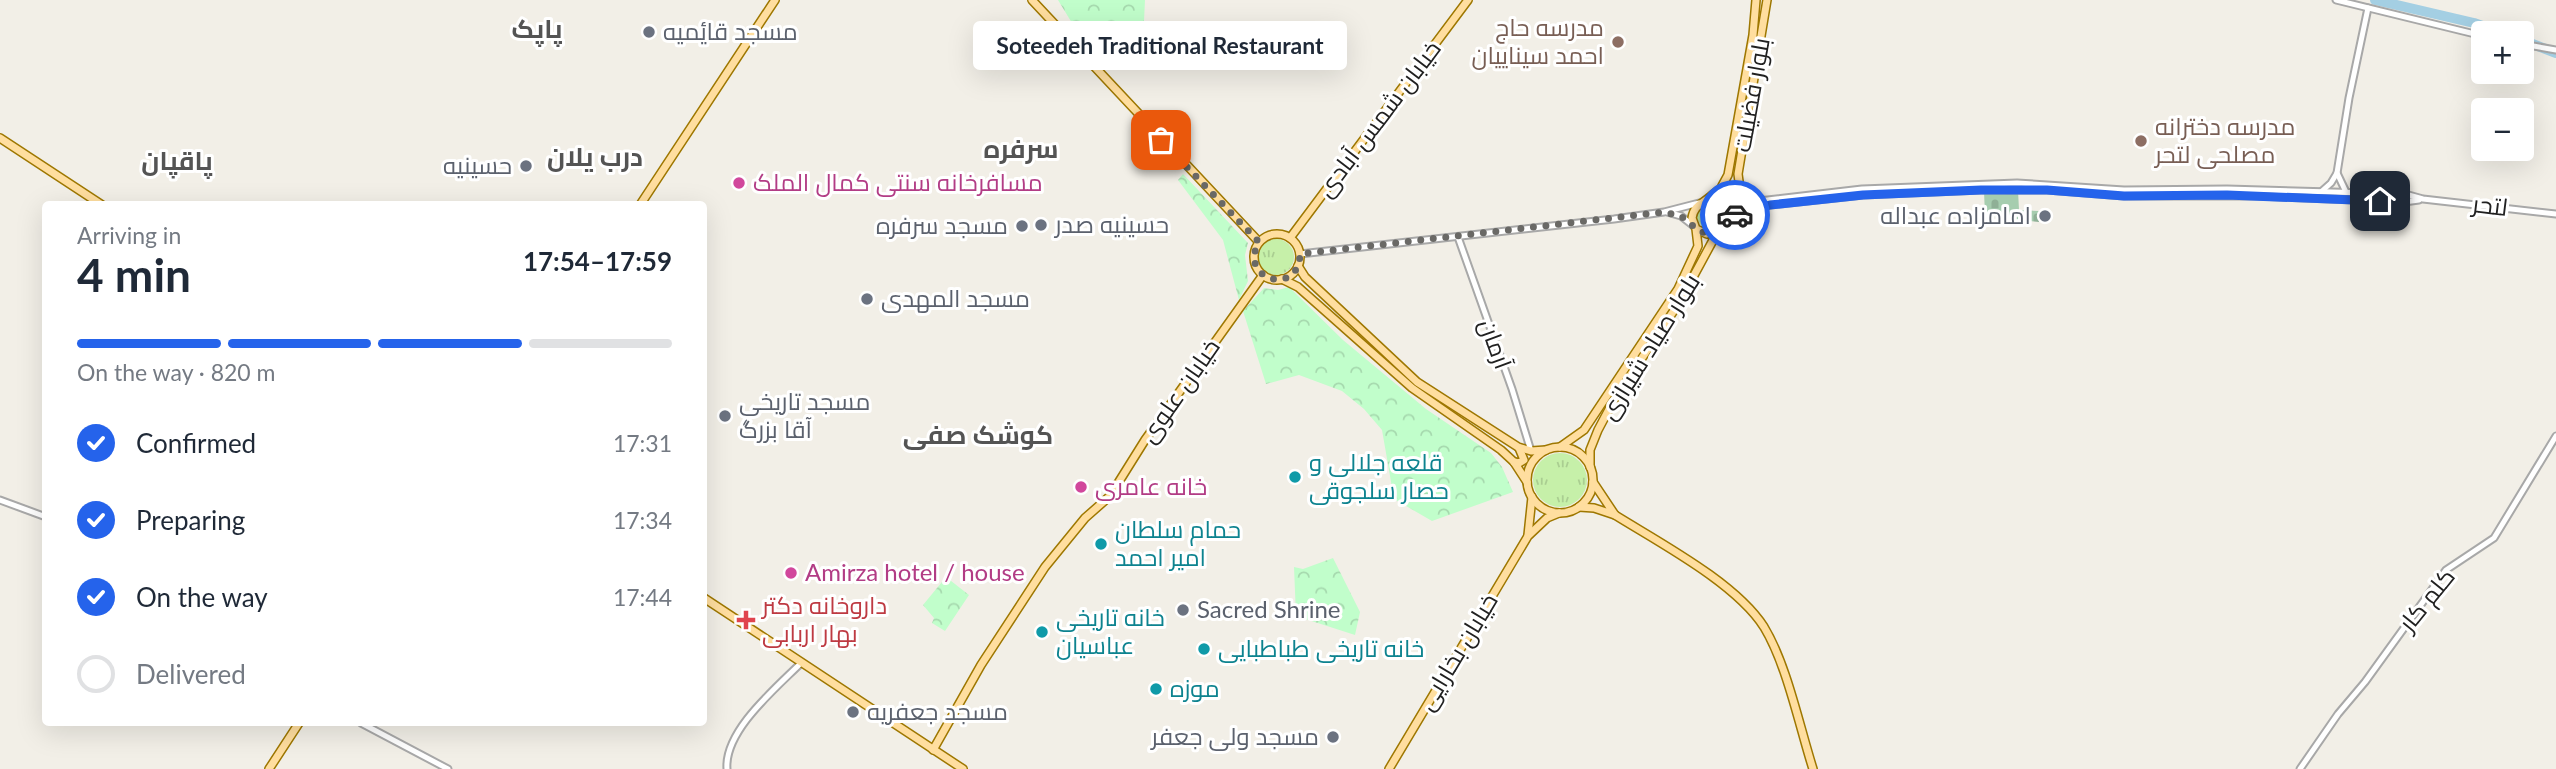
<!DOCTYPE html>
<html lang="en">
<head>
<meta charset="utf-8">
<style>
	:root { --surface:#fff; --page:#f6f6f7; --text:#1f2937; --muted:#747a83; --line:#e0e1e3; --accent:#2563eb }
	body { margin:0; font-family:Lato,Cairo,sans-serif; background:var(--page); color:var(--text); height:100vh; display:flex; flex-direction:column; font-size:26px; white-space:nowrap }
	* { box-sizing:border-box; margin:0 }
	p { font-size:23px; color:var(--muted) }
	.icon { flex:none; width:38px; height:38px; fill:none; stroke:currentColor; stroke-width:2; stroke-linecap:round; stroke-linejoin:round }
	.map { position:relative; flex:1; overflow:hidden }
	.side { position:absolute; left:42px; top:201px; width:665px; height:525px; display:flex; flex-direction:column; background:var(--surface); border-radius:7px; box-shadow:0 7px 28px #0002 }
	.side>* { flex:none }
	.controls { position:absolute; left:2471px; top:21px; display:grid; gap:14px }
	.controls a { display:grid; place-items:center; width:63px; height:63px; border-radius:7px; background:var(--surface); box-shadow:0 7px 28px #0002; font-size:35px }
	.pin { position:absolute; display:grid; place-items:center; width:60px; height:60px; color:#fff; margin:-30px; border-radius:14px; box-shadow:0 4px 10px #0006 }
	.courier { position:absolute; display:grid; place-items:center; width:70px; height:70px; margin:-35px; border:5px solid #2563eb; border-radius:50%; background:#fff; color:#222; box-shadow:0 2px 9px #0007 }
	.bubble { position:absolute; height:49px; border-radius:7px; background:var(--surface); box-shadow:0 7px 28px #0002; font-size:23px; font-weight:700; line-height:49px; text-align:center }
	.overview em { font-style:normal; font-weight:700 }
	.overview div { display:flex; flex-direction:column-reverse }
	.overview { display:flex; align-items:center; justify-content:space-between; height:119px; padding:0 35px }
	h1 { font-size:46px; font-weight:700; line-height:52px }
	.bar { display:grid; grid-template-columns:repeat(4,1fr); gap:10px 7px; align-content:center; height:84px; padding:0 35px }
	.bar i { height:9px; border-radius:5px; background:var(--line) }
	.bar .on { background:var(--accent) }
	.bar p { grid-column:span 4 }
	ol { padding:0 35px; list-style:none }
	li { display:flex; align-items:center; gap:21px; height:77px }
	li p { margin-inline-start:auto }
	li .icon { padding:7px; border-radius:50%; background:var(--accent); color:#fff; stroke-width:4 }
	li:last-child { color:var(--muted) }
	li i { width:38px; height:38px; border:4px solid var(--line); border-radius:50% }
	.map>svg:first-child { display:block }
	.grass { fill:url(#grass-tufts) }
	.cemetery { fill:url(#cemetery-stones) }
	.park { fill:url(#park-crowns) }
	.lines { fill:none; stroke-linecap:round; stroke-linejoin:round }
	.river { stroke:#a4cfe3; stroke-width:10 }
	.minor-casing { stroke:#a8a8a8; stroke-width:9 }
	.major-casing { stroke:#9e7700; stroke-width:10 }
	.minor { stroke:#fff; stroke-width:5 }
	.major { stroke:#ffde9f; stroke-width:7 }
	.done { stroke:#6a6966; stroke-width:7; stroke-dasharray:0 12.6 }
	.route { stroke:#2563eb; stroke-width:9 }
	.worship-dot { fill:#6b7280; stroke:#fff; stroke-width:2.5 }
	.education-dot { fill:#8d6e63; stroke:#fff; stroke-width:2.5 }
	.hotel-dot { fill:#d1479c; stroke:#fff; stroke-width:2.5 }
	.culture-dot { fill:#0f9aa8; stroke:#fff; stroke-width:2.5 }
	.health-dot { fill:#e0444e; stroke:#fff; stroke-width:2.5 }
	.labels { text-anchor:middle; stroke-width:6; stroke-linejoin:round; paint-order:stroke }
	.education-label { font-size:24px; fill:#785e54; stroke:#fff; text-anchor:end }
	.worship-label { font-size:24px; fill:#5b616d; stroke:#fff; text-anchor:start }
	.street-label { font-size:24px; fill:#212121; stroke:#fff }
	.hotel-label { font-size:24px; fill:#b23c85; stroke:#fff; text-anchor:start }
	.culture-label { font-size:24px; fill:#0d838f; stroke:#fff; text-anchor:start }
	.health-label { font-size:24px; fill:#be3a42; stroke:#fff; text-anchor:start }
	.neighbourhood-label { font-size:26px; font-weight:bold; fill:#545454; stroke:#fff }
</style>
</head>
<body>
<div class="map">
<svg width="2556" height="769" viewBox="0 0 2556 769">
	<defs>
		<pattern id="grass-tufts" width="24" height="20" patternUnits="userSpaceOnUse" patternTransform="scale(1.75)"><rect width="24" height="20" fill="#c6f0a9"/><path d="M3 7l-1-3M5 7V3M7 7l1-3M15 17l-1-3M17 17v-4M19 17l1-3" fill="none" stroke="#aace91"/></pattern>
		<pattern id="cemetery-stones" width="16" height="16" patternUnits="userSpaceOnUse" patternTransform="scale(1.75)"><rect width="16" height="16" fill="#a6cdaf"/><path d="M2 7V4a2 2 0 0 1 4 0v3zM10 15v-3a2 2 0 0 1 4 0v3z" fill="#8fb096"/></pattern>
		<pattern id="park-crowns" width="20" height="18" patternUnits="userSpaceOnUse" patternTransform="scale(1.75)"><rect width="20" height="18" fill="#c1fecb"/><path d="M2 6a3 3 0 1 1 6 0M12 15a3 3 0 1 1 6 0" fill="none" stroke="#a6d9ae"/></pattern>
	</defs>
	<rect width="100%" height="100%" fill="#f2efe7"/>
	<g class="grass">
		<path d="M1724,190H1732L1739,196V204L1715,226L1702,227L1696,217L1698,211Z"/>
		<circle cx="1276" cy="257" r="18"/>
		<circle cx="1560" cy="480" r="27"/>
	</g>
	<path class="cemetery" d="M2018,190L2019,210L2039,211V222L1985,216L1984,191Z"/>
	<g class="park">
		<path d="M1058,0H1145L1143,42L1117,39L1106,34L1097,51L1072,23Z"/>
		<path d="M1183,174L1248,243L1245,255L1248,281L1239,300L1223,240L1178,180Z"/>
		<path d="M1289,287L1343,340L1426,409L1491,453L1502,467L1513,492L1432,521L1394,499L1382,430L1364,409L1342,391L1299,375L1266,384L1243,311L1264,288L1278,290Z"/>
		<path d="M1333,558L1360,612L1355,635L1296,616L1294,567L1303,569Z"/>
		<path d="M946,577L969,595L945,631L932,623L934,618L923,605Z"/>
	</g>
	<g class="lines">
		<g class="river">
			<path d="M2375,0L2474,23L2502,33"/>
			<path d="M2522,40L2556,53"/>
		</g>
		<defs>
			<g id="minor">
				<path d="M2336,0L2483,36"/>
				<path d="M2522,44L2556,50"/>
				<path d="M2337,173L2346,192"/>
				<path d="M1742,191L1752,199L1759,201L1862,189L2017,183L2124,190L2227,189L2405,194L2423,199L2556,214"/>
				<path d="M2322,191L2331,183L2337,173L2349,98L2368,8"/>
				<path d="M1667,212L1681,216L1695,227"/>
				<path d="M1738,213L1770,205L1863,195L1981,190H2047L2124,196H2257L2404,202L2419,200"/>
				<path d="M1458,237L1512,389L1531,451"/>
				<path d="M1300,254L1614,219L1664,212L1699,203"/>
				<path d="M0,500L46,517"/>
				<path d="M361,723L448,769"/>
				<path d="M727,769C724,731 776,688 801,663"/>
				<path d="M2300,769L2338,714L2365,682L2446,570L2494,538L2556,436"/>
			</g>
			<g id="major">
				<path d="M1032,0L1259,242"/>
				<path d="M0,138L102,205"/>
				<path d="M1722,186L1728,175L1753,35L1756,0"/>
				<path d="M1740,189L1738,174L1767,0"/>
				<path d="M640,205L775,0"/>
				<circle cx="1277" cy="257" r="23"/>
				<path d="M1290,238L1468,0"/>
				<path d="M1298,266L1305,277L1417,382L1518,447L1531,451L1546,450"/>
				<path d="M1282,279L1298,287L1412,388L1501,450L1514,462L1527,482"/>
				<path d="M1560,447L1584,430L1678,289L1698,246L1696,229L1692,218C1694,205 1702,204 1711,196C1722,187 1729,180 1742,191L1743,202L1738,213L1714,232L1707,234L1696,229"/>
				<circle cx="1560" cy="480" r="33"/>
				<path d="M1514,462L1519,463L1524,460L1519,448"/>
				<path d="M1590,467V450L1598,430L1615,398L1679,303L1718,231"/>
				<path d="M1579,507L1594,508L1615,515L1593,482"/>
				<path d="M1615,515C1660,543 1736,583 1764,627C1787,665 1799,725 1813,769"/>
				<path d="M1528,535L1532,497"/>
				<path d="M704,598L963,769"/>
				<path d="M933,750L981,665L1045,567L1085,518L1110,496L1145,440L1263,275"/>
				<path d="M269,769L299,723"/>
				<path d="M1389,769L1528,536L1547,518L1559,513"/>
			</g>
		</defs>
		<use href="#minor" class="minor-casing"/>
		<use href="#major" class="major-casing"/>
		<use href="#minor" class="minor"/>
		<use href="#major" class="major"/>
	</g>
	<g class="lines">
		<path class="done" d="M1161,140L1259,242C1237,279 1299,298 1300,254L1664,212L1681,216L1698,230L1707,234L1718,230L1735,215"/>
		<path class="route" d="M1735,215L1770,205L1863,195L1981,190H2047L2124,196L2227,195L2380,201"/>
	</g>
	<g class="worship-dot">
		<circle cx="649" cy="32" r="7"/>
		<circle cx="526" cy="166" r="7"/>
		<circle cx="2045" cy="216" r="7"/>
		<circle cx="1041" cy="225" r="7"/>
		<circle cx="1022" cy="226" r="7"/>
		<circle cx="867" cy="299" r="7"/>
		<circle cx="725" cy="416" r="7"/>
		<circle cx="1183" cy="610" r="7"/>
		<circle cx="853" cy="712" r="7"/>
		<circle cx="1333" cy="737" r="7"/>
	</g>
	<g class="education-dot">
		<circle cx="1618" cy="42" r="7"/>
		<circle cx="2141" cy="141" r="7"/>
	</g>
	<g class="hotel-dot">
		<circle cx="739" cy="183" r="7"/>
		<circle cx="1081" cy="487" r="7"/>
		<circle cx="791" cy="573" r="7"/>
	</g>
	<g class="culture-dot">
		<circle cx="1295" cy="477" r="7"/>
		<circle cx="1101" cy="544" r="7"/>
		<circle cx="1042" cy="632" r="7"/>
		<circle cx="1204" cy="649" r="7"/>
		<circle cx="1156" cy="689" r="7"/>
	</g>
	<path class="health-dot" d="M742.5 609.5h7v7h7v7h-7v7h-7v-7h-7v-7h7z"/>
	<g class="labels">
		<g class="education-label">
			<text x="1604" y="36">مدرسه حاج<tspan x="1604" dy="28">احمد سیناییان</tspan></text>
			<text x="2155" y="135" text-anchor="start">مدرسه دخترانه<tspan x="2155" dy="28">مصلحی لتحر</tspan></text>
		</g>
		<g class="worship-label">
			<text x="663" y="40">مسجد قایٔمیه</text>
			<text x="512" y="174" text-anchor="end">حسینیه</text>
			<text x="2031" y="224" text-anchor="end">امامزاده عبداله</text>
			<text x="1055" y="233">حسینیه صدر</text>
			<text x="1008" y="234" text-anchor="end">مسجد سرفره</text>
			<text x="881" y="307">مسجد المهدی</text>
			<text x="739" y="410">مسجد تاریخی<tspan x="739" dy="28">آقا بزرگ</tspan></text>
			<text x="1197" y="618">Sacred Shrine</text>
			<text x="867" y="720">مسجد جعفریه</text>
			<text x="1319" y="745" text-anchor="end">مسجد ولی جعفر</text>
		</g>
		<g class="street-label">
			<text transform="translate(1752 95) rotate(-80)" y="8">بلوار فضیلت</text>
			<text transform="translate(1379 119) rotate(-53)" y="8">خیابان شمس آبادی</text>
			<text transform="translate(2490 206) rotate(7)" y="8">لتحر</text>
			<text transform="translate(1495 344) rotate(70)" y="8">آرمان</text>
			<text transform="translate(1650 347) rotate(-58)" y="8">بلوار صیاد شیرازی</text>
			<text transform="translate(1180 391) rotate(-55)" y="8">خیابان علوی</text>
			<text transform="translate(2427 600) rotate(-51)" y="8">کلم کار</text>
			<text transform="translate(1458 652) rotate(-59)" y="8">خیابان بخارایی</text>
		</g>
		<g class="hotel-label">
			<text x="753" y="191">مسافرخانه سنتی کمال الملک</text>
			<text x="1095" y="495">خانه عامری</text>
			<text x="805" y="581">Amirza hotel / house</text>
		</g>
		<g class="culture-label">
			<text x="1309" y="471">قلعه جلالی و<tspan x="1309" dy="28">حصار سلجوقی</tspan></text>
			<text x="1115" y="538">حمام سلطان<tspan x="1115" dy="28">امیر احمد</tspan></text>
			<text x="1056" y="626">خانه تاریخی<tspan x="1056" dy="28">عباسیان</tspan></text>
			<text x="1218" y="657">خانه تاریخی طباطبایی</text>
			<text x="1170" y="697">موزه</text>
		</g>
		<g class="health-label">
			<text x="762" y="614">داروخانه دکتر<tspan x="762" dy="28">بهار اربابی</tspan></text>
		</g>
		<g class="neighbourhood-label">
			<text x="537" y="38">پاپک</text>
			<text x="1021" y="158">سرفره</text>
			<text x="595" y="166">درب یلان</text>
			<text x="177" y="170">پاقپان</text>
			<text x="978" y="444">کوشک صفی</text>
		</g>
	</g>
</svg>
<div class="controls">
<a>+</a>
<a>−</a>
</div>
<div class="pin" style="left:1161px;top:140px;background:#ea580c"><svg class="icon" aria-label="bag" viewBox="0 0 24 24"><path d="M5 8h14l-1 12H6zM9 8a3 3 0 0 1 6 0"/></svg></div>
<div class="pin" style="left:2380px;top:201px;background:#1f2937"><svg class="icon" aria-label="home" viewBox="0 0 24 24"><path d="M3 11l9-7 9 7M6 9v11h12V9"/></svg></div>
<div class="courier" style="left:1735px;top:215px"><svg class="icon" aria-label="car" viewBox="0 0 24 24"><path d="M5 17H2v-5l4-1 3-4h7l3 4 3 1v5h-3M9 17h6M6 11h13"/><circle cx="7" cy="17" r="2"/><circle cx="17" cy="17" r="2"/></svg></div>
<div class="bubble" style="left:973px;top:21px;width:374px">Soteedeh Traditional Restaurant</div>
<section class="side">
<div class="overview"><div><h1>4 min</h1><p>Arriving in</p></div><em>17:54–17:59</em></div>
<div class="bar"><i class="on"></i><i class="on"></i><i class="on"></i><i></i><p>On the way · 820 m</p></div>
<ol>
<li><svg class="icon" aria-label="check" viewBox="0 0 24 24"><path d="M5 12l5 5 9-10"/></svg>Confirmed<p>17:31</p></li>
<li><svg class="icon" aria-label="check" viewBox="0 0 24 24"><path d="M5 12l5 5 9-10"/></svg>Preparing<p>17:34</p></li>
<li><svg class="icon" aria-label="check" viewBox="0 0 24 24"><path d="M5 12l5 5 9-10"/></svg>On the way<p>17:44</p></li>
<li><i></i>Delivered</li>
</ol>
</section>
</div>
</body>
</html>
